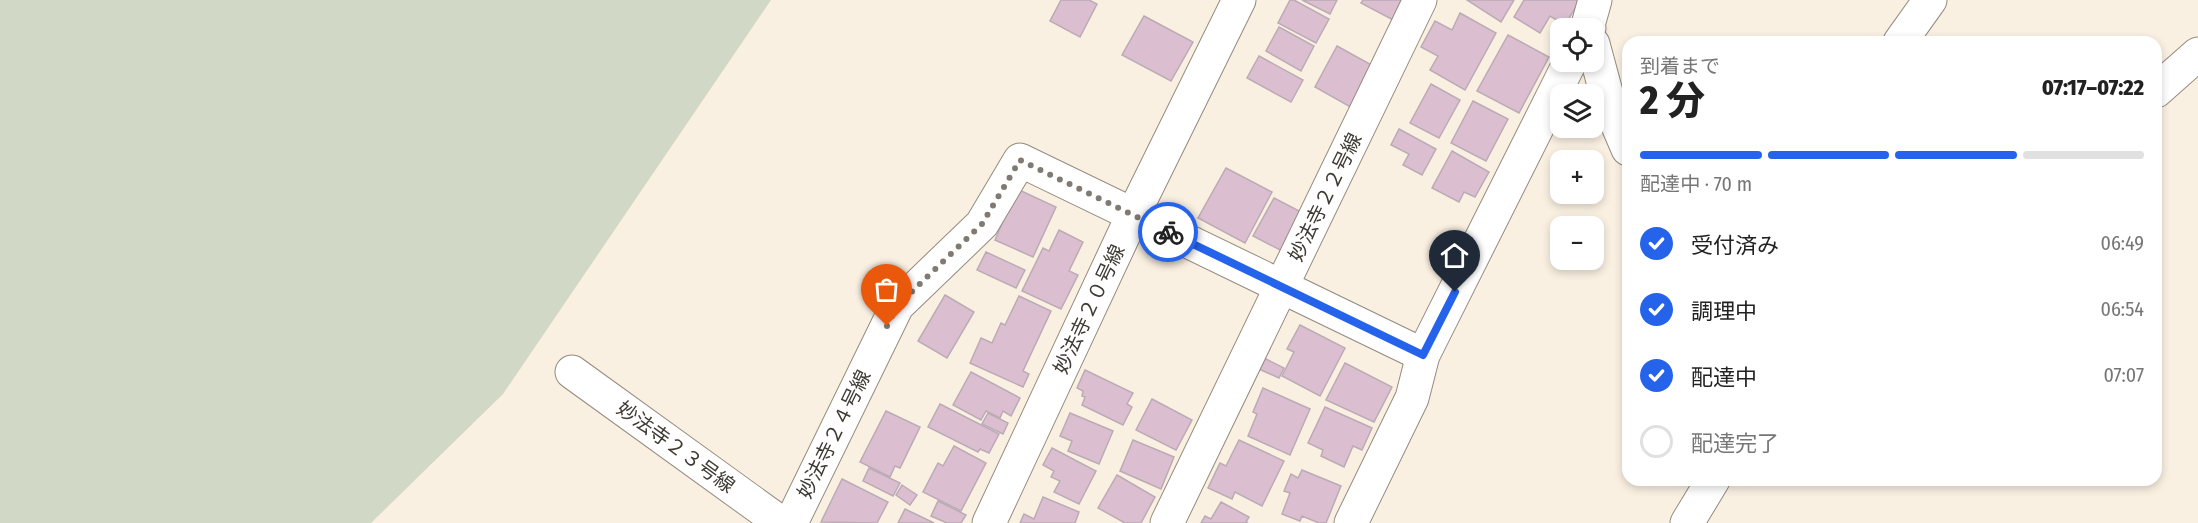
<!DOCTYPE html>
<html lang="ja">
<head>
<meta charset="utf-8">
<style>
	:root { --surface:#fff; --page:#f2f2f2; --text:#222; --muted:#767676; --line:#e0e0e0; --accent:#2563eb }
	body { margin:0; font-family:"Fira Sans Condensed","Noto Sans JP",sans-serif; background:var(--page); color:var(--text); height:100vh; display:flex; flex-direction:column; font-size:22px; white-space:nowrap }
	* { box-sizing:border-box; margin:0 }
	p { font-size:20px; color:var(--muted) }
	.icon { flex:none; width:33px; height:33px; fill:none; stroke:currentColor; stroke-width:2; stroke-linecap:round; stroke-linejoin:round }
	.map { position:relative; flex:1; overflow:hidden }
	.panel { position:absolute; left:1622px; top:36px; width:540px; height:450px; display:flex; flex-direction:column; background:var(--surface); border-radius:18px; box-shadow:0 3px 9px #0003 }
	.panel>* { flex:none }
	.fabs { position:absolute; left:1550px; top:18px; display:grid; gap:12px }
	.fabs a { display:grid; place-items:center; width:54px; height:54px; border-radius:12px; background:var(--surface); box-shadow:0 3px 9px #0003; font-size:30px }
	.pin { position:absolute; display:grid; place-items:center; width:51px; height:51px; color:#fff; margin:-62px -26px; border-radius:50% 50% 50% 0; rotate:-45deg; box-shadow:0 0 6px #0007 }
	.pin .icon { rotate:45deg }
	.courier { position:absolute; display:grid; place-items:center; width:60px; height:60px; margin:-30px; border:4px solid #2563eb; border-radius:50%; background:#fff; color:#222; box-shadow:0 2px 8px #0007 }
	.head em { font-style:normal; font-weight:800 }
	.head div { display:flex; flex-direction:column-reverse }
	.head { display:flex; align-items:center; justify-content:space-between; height:102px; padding:0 18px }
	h1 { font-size:39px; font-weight:800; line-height:45px }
	.bar { display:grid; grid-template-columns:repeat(4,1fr); gap:9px 6px; align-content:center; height:72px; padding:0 18px }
	.bar i { height:8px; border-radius:4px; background:var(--line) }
	.bar .on { background:var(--accent) }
	.bar p { grid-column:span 4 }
	ol { padding:0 18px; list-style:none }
	li { display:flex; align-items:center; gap:18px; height:66px }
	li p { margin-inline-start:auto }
	li .icon { padding:6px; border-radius:50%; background:var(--accent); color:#fff; stroke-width:4 }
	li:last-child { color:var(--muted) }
	li i { width:33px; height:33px; border:3px solid var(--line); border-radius:50% }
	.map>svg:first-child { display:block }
	.green { fill:#d1d8c5 }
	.building { fill:#dbbfd1; stroke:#baabb5; stroke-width:1.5 }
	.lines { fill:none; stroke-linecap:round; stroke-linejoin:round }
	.minor-casing { stroke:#948b7e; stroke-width:35 }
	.minor { stroke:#fff; stroke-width:33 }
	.done { stroke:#807a72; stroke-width:6; stroke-dasharray:0 10.8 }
	.route { stroke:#2563eb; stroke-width:8 }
	.labels { text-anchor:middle; stroke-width:4.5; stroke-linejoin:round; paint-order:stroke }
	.street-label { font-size:20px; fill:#3f3b35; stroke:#fff }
</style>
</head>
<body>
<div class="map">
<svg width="2198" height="523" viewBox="0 0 2198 523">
	<rect width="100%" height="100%" fill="#faf0e2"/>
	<path class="green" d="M0,0H771L503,394L371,523H0Z"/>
	<g class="building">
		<path d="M1061,0H1089L1097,4L1080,37L1050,21Z"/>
		<path d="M1290,0H1294L1329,19L1316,43L1278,23Z"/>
		<path d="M1302,0H1337L1330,14Z"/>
		<path d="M1363,0H1406L1395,21L1361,3Z"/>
		<path d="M1467,0H1514L1501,22Z"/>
		<path d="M1524,0H1580L1565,25L1550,16L1540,33L1514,17Z"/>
		<path d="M1460,13L1496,33L1465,90L1430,70L1438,56L1421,47L1435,21L1452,30Z"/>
		<path d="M1144,16L1193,42L1171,81L1122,55Z"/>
		<path d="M1279,27L1314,46L1301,71L1266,51Z"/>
		<path d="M1508,35L1549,57L1519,113L1477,91Z"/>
		<path d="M1337,46L1377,68L1354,109L1315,87Z"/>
		<path d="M1259,56L1303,80L1291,102L1247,78Z"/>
		<path d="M1431,84L1460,100L1439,138L1410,123Z"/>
		<path d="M1473,101L1508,119L1486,161L1451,143Z"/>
		<path d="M1399,129L1436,149L1422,175L1403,165L1409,154L1391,145Z"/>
		<path d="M1452,151L1489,172L1475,197L1464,192L1459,202L1432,188Z"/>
		<path d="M1226,168L1272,192L1245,243L1198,218Z"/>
		<path d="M1017,189L1056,207L1033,257L995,240Z"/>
		<path d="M1274,198L1305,214L1284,252L1253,236Z"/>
		<path d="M1059,230L1083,242L1069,271L1078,275L1061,309L1022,291L1043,248L1049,251Z"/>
		<path d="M986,252L1025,270L1016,288L977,270Z"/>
		<path d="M945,295L974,312L947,358L918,341Z"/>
		<path d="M1019,296L1051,311L1023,371L1029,374L1023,387L970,363L981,338L992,343L1001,323L1005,325Z"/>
		<path d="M1300,325L1345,348L1320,396L1282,376L1294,352L1287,349Z"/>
		<path d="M1264,358L1284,368L1279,378L1259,369Z"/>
		<path d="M1345,363L1392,387L1374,422L1326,400Z"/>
		<path d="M1085,370L1133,393L1127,404L1132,407L1123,425L1082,405L1085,397L1082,396L1083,391L1077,388Z"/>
		<path d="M971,372L1020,398L1011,416L1003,411L1000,418L986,411L981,420L953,405Z"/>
		<path d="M1263,388L1310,409L1290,455L1248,436L1257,414L1253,412Z"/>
		<path d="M1152,399L1192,420L1176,450L1136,430Z"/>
		<path d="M940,404L999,434L989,453L980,449L978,452L928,427Z"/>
		<path d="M1325,407L1372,428L1362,450L1353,446L1344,467L1321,456L1323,450L1308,443Z"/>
		<path d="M886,411L920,427L900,468L895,466L890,477L860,462Z"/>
		<path d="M988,413L1008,423L1003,434L982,424Z"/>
		<path d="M1070,413L1113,431L1099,464L1068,451L1072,441L1060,436Z"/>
		<path d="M1133,440L1174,457L1161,489L1120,471Z"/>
		<path d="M1239,440L1284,461L1262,506L1235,492L1232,499L1208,488L1220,463L1226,466Z"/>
		<path d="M954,446L986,463L961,511L923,492L938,463L943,466Z"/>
		<path d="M1052,448L1096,471L1079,504L1054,492L1060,481L1051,477L1054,471L1043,465Z"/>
		<path d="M869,468L900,483L893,496L863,481Z"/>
		<path d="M1302,470L1341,486L1326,523H1319L1302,516L1300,521L1282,514L1290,493L1284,491L1291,474L1298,478Z"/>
		<path d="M1117,475L1155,497L1141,523H1125L1098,508Z"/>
		<path d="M842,479L888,502L877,523L821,522Z"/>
		<path d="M902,485L917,495L910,505L896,495Z"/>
		<path d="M1043,497L1079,512L1075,523H1020L1024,514L1034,519Z"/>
		<path d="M938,501L966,515L961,523H947L931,516Z"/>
		<path d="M1221,502L1249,517L1246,522L1248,523H1201L1205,516L1211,519Z"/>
		<path d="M905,509L934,523H898Z"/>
	</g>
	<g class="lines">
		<defs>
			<g id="minor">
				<path d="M1589,28L1588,25L1595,0"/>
				<path d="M1900,42L1930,0"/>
				<path d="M1593,44L1610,107L1628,149"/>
				<path d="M2156,91L2198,54"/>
				<path d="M572,372L781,523"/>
				<path d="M791,523L897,306L982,224L1020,160L1423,355"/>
				<path d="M989,523L1133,215L1239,0"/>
				<path d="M1167,523L1420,0"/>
				<path d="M1351,523L1412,398L1423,355L1570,62"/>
				<path d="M1687,523L1713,480"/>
			</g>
		</defs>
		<use href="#minor" class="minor-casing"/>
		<use href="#minor" class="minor"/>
	</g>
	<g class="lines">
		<path class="done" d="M887,326L897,306L982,224L1020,160L1168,232"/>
		<path class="route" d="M1168,232L1423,355L1455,292"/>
	</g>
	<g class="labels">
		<g class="street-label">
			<text transform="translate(1325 197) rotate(-64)" y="7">妙法寺２２号線</text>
			<text transform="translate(1089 309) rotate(-65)" y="7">妙法寺２０号線</text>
			<text transform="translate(834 434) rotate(-64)" y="7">妙法寺２４号線</text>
			<text transform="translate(676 447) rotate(36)" y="7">妙法寺２３号線</text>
		</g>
	</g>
</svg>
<div class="fabs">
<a><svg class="icon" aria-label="locate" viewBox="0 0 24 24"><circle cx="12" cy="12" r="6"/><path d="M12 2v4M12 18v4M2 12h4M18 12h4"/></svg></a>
<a><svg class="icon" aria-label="layers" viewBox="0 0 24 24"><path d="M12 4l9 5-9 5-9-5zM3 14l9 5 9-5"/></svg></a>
<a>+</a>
<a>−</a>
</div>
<div class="pin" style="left:887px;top:326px;background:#ea580c"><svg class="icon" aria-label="bag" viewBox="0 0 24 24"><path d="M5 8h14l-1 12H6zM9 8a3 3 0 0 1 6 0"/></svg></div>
<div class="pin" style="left:1455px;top:292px;background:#1f2937"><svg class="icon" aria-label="home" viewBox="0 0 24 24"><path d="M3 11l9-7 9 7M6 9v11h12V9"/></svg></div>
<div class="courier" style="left:1168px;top:232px"><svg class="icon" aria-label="bike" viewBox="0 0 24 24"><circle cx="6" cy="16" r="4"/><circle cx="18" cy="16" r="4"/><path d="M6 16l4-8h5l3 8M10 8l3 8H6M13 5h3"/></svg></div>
<section class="panel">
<div class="head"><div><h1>2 分</h1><p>到着まで</p></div><em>07:17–07:22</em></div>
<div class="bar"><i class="on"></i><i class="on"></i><i class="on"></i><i></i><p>配達中 · 70 m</p></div>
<ol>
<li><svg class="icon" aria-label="check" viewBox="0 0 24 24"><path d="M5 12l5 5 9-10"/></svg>受付済み<p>06:49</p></li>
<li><svg class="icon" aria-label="check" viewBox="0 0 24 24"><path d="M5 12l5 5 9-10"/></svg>調理中<p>06:54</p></li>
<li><svg class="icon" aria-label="check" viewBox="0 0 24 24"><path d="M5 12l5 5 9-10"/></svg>配達中<p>07:07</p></li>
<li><i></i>配達完了</li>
</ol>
</section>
</div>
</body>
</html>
